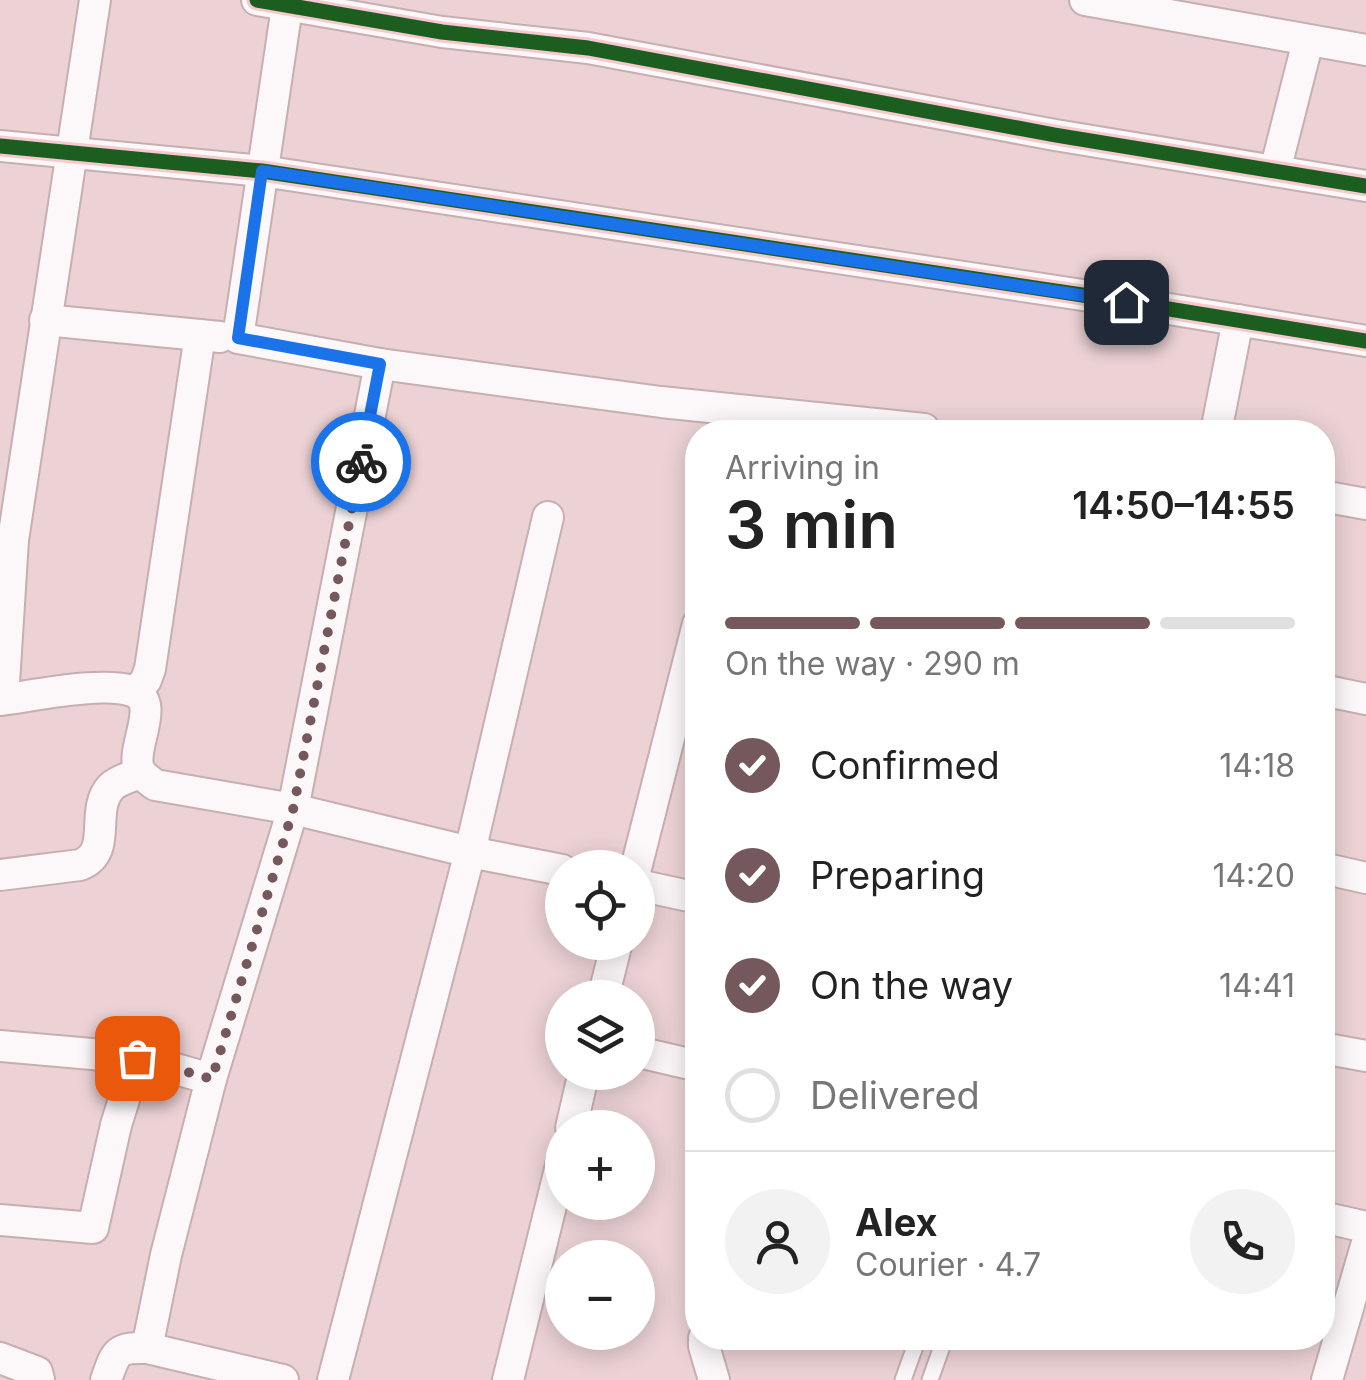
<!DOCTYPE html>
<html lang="en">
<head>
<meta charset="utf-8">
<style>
	:root { --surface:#fff; --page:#f2f2f2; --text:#222; --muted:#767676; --line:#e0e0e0; --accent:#74585c }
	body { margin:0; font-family:Inter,sans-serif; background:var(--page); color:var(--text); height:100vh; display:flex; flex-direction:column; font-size:38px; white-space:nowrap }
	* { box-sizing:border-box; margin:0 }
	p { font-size:32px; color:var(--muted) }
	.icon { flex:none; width:55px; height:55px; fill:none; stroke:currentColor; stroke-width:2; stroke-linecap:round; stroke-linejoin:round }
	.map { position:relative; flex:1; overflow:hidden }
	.sheet { position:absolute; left:685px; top:420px; width:650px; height:930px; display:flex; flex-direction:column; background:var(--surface); border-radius:40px; box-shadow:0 5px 25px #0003 }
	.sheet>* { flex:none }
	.controls { position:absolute; left:545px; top:850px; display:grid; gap:20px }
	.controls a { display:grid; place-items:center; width:110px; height:110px; border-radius:50%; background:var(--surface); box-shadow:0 5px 25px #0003; font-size:50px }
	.pin { position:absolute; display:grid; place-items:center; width:85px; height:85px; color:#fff; margin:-42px; border-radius:20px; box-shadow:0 5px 15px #0006 }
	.courier { position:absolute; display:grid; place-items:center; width:100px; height:100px; margin:-50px; border:8px solid #1a73e8; border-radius:50%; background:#fff; color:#222; box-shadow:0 2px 12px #0007 }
	.overview em { font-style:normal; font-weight:600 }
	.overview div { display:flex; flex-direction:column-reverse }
	.overview { display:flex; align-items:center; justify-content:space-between; height:170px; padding:0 40px }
	h1 { font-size:65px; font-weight:600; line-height:75px }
	.bar { display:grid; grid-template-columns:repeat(4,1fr); gap:15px 10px; align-content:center; height:120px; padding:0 40px }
	.bar i { height:12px; border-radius:8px; background:var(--line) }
	.bar .on { background:var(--accent) }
	.bar p { grid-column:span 4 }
	.line { display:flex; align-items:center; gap:25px; padding:0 40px; border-top:2px solid var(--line) }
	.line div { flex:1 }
	.round { display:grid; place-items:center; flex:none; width:105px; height:105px; border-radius:52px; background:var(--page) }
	ol { padding:0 40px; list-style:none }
	li { display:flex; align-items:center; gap:30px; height:110px }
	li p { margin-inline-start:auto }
	li .icon { padding:10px; border-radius:50%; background:var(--accent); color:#fff; stroke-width:4 }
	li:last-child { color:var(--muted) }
	li i { width:55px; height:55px; border:5px solid var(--line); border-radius:50% }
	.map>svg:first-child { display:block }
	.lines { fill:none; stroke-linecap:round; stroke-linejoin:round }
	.service-casing { stroke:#c7aeb1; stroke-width:19 }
	.minor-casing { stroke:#c7aeb1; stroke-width:34 }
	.service { stroke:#fcf8f9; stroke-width:15 }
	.minor { stroke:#fcf8f9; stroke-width:30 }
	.cycleway-casing { stroke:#f7c8cd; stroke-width:21 }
	.cycleway { stroke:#1b5e20; stroke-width:15 }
	.done { stroke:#74585c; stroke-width:10; stroke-dasharray:0 18 }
	.route { stroke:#1a73e8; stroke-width:12 }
</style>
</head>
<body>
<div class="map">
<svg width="1366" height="1380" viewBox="0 0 1366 1380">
	<rect width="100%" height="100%" fill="#ecd2d5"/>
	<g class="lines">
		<defs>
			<g id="service">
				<path d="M903,1380L918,1338"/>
				<path d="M930,1380L945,1338"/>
			</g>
			<g id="minor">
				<path d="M257,0L442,32L588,48L1055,135L1366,186"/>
				<path d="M288,0L238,338L380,364L661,402L924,429"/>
				<path d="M1085,0L1366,50"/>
				<path d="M0,146L262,171L1089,296L1366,341"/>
				<path d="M1275,171L1308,41"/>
				<path d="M45,320L220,337"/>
				<path d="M1216,432L1238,320"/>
				<path d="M1322,496L1366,504"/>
				<path d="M1322,690L1366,699"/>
				<path d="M136,692L146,680L150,669L200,335"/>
				<path d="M3,699L13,540L95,0"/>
				<path d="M0,700C33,696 102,681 132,691C163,702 130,747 139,769C142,776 149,780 155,785L293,809L470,852L562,870"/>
				<path d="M636,868L698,624"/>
				<path d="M1322,868L1366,878"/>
				<path d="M0,875L80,865C114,852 89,811 111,787C118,780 131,777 140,773"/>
				<path d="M638,885L698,898"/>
				<path d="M603,998L617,942"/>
				<path d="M0,1046L137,1058L211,1079"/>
				<path d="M1322,1048L1366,1056"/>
				<path d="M638,1052L698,1066"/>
				<path d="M571,1128L584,1072"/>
				<path d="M1322,1217L1366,1227"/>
				<path d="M0,1220L93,1228L116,1125L137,1058"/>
				<path d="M704,1338V1346L714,1380"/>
				<path d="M147,1348L166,1255L211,1079L293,809L380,364"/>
				<path d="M0,1358L37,1372L39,1380"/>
				<path d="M106,1380C116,1352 116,1347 147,1348L283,1380"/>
				<path d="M333,1380L470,852L548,517"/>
				<path d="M508,1380L562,1161"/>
				<path d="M1327,1380L1366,1246"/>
			</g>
		</defs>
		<use href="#service" class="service-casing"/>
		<use href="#minor" class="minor-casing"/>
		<use href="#service" class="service"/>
		<use href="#minor" class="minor"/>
		<defs>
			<g id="cycleway">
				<path d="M257,0L442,32L588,48L1055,135L1366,186"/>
				<path d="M0,146L262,171L1089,296L1366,341"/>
			</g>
		</defs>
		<use href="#cycleway" class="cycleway-casing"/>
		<use href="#cycleway" class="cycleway"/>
	</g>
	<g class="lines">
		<path class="done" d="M137,1058L212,1079L293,810L361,462"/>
		<path class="route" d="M361,462L380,364L238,338L262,171L1126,302"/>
	</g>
</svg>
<div class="controls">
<a><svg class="icon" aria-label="locate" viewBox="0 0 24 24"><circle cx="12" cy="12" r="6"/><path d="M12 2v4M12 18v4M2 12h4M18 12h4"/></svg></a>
<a><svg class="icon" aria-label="layers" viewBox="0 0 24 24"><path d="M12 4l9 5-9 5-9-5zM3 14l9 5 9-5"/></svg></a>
<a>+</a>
<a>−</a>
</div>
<div class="pin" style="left:137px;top:1058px;background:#ea580c"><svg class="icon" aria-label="bag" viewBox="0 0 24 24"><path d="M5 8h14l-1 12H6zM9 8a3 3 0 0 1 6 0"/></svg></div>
<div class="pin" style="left:1126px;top:302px;background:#1f2937"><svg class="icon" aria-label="home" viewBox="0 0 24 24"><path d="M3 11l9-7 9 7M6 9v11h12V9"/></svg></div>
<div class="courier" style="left:361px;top:462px"><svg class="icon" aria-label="bike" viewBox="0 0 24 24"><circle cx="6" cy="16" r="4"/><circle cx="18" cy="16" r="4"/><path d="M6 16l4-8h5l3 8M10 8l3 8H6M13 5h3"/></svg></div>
<section class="sheet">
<div class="overview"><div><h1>3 min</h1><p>Arriving in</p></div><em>14:50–14:55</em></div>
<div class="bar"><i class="on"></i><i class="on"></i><i class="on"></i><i></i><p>On the way · 290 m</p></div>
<ol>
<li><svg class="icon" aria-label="check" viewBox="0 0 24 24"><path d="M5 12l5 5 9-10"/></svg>Confirmed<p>14:18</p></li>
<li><svg class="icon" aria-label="check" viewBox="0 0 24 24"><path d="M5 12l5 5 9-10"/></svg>Preparing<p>14:20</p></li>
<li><svg class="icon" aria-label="check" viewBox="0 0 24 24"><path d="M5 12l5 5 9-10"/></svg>On the way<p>14:41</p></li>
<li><i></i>Delivered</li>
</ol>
<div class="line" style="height:180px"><a class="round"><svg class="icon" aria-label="person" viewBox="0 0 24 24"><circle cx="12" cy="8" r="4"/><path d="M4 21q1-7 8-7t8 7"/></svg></a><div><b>Alex</b><p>Courier · 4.7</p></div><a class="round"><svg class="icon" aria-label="phone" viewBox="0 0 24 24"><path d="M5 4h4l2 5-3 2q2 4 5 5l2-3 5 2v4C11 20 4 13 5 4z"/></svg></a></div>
</section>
</div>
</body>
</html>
